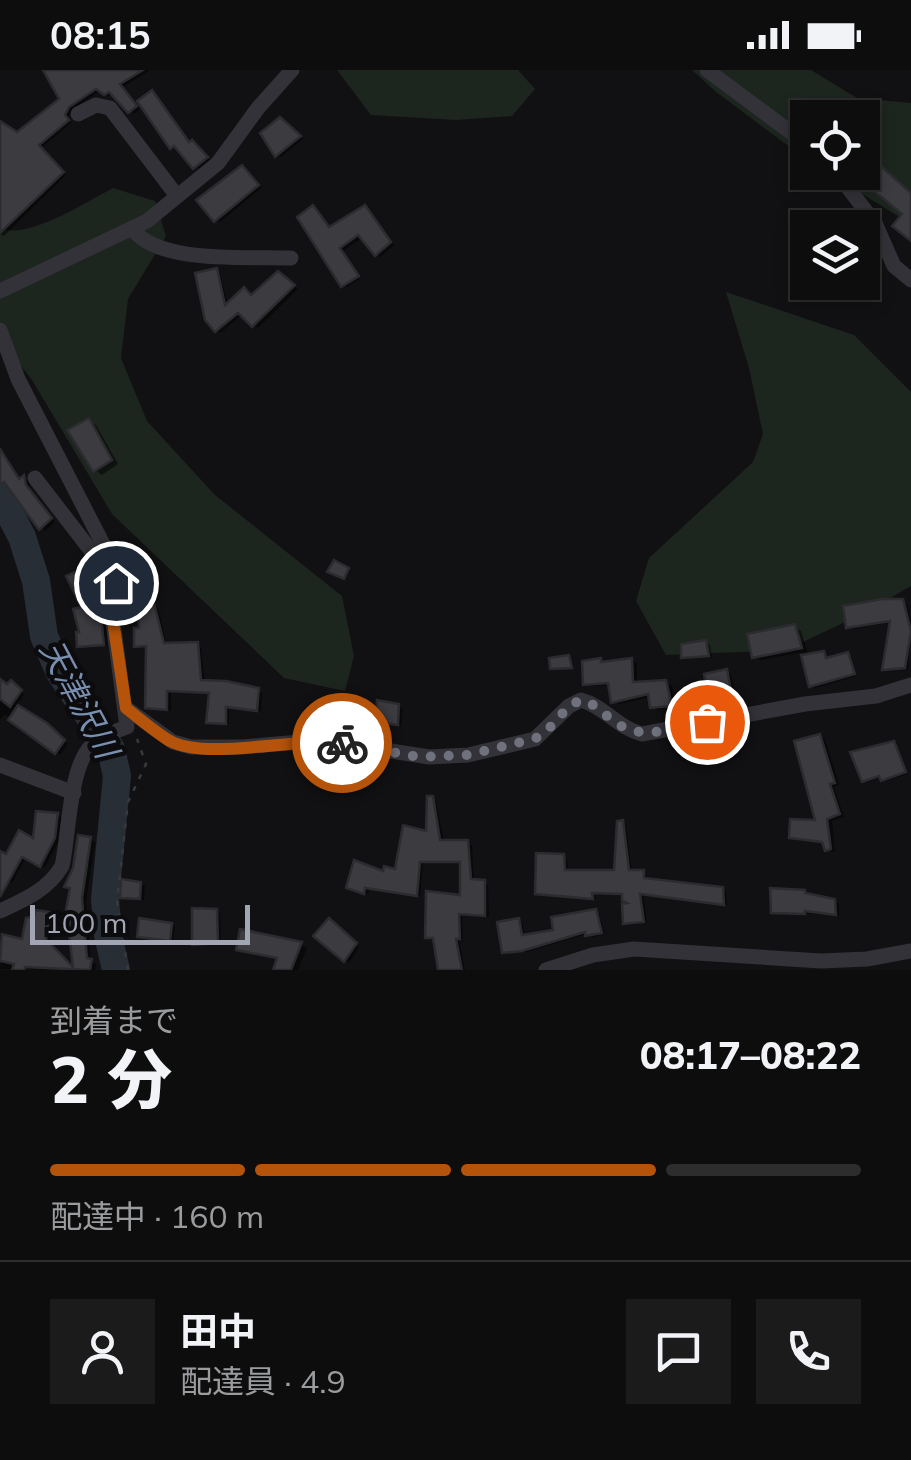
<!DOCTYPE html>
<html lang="ja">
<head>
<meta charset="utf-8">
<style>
	:root { --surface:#0d0d0e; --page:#1b1b1c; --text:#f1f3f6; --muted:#9a9c9e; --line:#2d2d2e; --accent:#b45309 }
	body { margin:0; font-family:Mulish,"Noto Sans JP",sans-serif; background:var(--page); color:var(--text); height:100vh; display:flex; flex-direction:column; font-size:38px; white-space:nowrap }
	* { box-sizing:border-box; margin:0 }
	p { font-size:32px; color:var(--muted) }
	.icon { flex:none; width:55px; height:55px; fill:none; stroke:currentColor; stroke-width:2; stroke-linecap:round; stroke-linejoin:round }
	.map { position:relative; height:900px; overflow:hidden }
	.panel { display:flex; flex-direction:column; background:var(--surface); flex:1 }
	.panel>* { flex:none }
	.tools { position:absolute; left:790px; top:30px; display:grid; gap:20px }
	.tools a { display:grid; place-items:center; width:90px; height:90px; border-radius:0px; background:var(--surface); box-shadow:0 5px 15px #0003,0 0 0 2px var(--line); font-size:50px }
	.scale { position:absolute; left:30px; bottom:25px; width:220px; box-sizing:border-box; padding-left:10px; border:5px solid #a2a5b4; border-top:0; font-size:28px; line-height:35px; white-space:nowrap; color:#a2a5b4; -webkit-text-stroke:8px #0c0c0e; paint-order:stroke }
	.pin { position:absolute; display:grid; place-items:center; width:85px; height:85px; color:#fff; margin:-42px; border:5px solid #fff; border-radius:50%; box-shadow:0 2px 10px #0007 }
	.courier { position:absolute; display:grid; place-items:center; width:100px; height:100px; margin:-50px; border:8px solid #b45309; border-radius:50%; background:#fff; color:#222; box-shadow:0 2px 12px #0007 }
	.headline em { font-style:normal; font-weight:800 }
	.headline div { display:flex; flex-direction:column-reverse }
	.headline { display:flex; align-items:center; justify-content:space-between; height:170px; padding:0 50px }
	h1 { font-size:65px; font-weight:800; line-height:75px }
	.bar { display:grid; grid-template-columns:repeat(4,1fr); gap:15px 10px; align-content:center; height:120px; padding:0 50px }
	.bar i { height:12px; border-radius:8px; background:var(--line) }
	.bar .active { background:var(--accent) }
	.bar p { grid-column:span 4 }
	.line { display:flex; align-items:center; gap:25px; padding:0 50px; border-top:2px solid var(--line) }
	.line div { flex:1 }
	.round { display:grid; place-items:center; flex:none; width:105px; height:105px; border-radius:0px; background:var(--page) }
	.status { display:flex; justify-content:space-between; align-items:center; height:70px; padding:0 50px; background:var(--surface); direction:ltr }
	.status svg { height:28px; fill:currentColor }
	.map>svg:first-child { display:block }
	.green { fill:#1d251f }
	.shadow { fill:#0007 }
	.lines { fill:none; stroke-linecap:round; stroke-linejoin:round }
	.river { stroke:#282e36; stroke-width:28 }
	.building { fill:#3b3b40; stroke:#2c2b2f; stroke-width:2.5 }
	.path { stroke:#38393f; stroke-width:2.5; stroke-dasharray:5 8; stroke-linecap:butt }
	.minor { stroke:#323238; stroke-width:15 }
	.done { stroke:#6f717c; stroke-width:10; stroke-dasharray:0 18 }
	.route { stroke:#b45309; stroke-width:12 }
	.labels { text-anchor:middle; stroke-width:9; stroke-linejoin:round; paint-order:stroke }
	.water-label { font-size:32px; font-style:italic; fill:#788fb0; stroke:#0c0c0e }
</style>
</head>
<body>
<div class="status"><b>08:15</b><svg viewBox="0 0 49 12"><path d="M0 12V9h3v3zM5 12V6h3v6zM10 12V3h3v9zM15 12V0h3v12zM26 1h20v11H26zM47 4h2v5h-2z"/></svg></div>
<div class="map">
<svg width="911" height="900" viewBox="0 0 911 900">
	<rect width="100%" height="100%" fill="#111113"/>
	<g class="green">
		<path d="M337,0H518L535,19L512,46L456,50L371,45Z"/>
		<path d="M692,0H811L857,28L911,33V154L828,103L862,102V48H808L807,90L715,21Z"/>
		<path d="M113,118L155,131L166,166L128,229L121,288L147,351L215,425L342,526L354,586L345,621L284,608L112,444L32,310L0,269V159C32,168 84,133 113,118Z"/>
		<path d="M726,222L854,265L911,322V516L864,543L786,580L666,585L636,531L649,488L753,392L763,364L749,298Z"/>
	</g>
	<g class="shadow">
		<path d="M65,0H150L123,17L140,39L134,44L114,23L110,26L101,20L73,39L68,49L71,53L41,78L66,105L4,166L0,164V53L17,65L64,28Z"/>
		<path d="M152,23L191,74L210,90L199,99L178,78L171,77Z"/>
		<path d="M285,53L303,69L281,87L277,85Z"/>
		<path d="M246,101L261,118L220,152L216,150Z"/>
		<path d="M313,138L331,159L369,141L394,175L380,187L363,167L343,181L361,208L347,217L343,215Z"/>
		<path d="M216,201L220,203L228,236L245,220L253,227L282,206L298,219L258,258L243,244L220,263L216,261Z"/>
		<path d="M89,351L96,355L118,394L102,405L95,400Z"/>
		<path d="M0,376L21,411L28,410L30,419L55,452L45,461L0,404Z"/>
		<path d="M87,498L102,519L94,523L106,559L107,576L80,575Z"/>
		<path d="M903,532L907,534L911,550L908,599L888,601L885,599L893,552L852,559L848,557Z"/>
		<path d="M154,535L158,538L167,575L201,577L205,613L258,620L262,623L261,641L229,638V654H213L208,651L211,624L171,622V641L148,637L149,578L136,576Z"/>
		<path d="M794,557L801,561L809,586L823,583L828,590L848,585L852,588L857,606L815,618L811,615L803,582L761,590L754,586Z"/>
		<path d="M705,573L710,575L712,588L683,587Z"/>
		<path d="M631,590L637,593V615L666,613L672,616L676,638L658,640L652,637L651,627L619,634L613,631L611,615L591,616L585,613L600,591L606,594Z"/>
		<path d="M727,602L731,604L736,629L715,632L710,630Z"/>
		<path d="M0,612L8,617L15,616L24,624L16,636L51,659L68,674L60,685L5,644L0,649Z"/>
		<path d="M398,636L403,639L401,656L378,651Z"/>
		<path d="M820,666L825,669L839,715L834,717L844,747L832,751L835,782H832L825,773L792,767L819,753Z"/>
		<path d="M894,674L908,704L886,711L882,707L867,712L864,710Z"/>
		<path d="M432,728L436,731L444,772L472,775L474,812L488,815L489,847L462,845L463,870H459L465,900H440L436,869L428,866L462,827V793H423L420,826L370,818L368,824L353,819L397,802L429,764Z"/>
		<path d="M57,745L62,748L59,771L45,797L26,787L12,813L9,812L0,826V795L35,772Z"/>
		<path d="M622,753L626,755L632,803H644L647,805V811L722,820L726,822L727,835L643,824L647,853L629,855L625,853L633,834L624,824H594L596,829L538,823L563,787L567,789L568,803H616Z"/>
		<path d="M90,769L95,772L86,832L91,892L96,894L95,900H76L68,839L76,799Z"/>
		<path d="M141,814L145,816L144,830L123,827Z"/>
		<path d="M834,831L839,834V846L773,841Z"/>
		<path d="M595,841L599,844L605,864L592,867L587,864L527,882L505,881L518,851L522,853L525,867L555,862Z"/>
		<path d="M216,842L220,844L221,874L194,873Z"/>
		<path d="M49,845L54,848L50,874L76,900L0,899L4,867L24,872Z"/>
		<path d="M334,854L359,877L349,893L316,865Z"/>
		<path d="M171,855L175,857L173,872L139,866Z"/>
		<path d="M301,875L307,878L298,900H276L279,889L245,882Z"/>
	</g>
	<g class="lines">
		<path class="river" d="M0,425L22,467L36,511L44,566L59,601L111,679L117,706L105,829L108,865L116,900"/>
	</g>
	<g class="building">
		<path d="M43,0H143L120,14L137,36L128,43L109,22L104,25L96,19L69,37L65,45L69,50L39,75L64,102L0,163V51L17,62L59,29Z"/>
		<path d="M152,20L189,72L192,70L208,87L193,99L174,76L170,79L137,31Z"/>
		<path d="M280,47L301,66L275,87L260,63Z"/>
		<path d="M862,79L911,123V171L892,156L902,144L874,121L878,117L862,104Z"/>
		<path d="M242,95L259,115L214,152L196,130Z"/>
		<path d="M313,135L329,157L365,135L391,172L375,186L358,165L340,178L359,206L341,217L297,147Z"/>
		<path d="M217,198L225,235L244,217L251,225L278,201L295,215L252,257L238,243L215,262L205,250L195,203Z"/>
		<path d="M89,348L112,390L93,402L67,360Z"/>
		<path d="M0,379L19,409L24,405L26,415L52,448L39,460L4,412L0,415Z"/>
		<path d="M334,490L349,498L344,509L327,502Z"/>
		<path d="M87,496L99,516L91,521L102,555L104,575L77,577L76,562H79L73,539L81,537L66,506Z"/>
		<path d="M882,529H903L911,561L905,598L882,600L890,551L846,558L843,536Z"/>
		<path d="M154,533L164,573L198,572L201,610L226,611L259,618L257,641L226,637V654L206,653L209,623L167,621V640L145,638L146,576L134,577V558H139L138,535Z"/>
		<path d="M795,554L802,578L752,588L747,564Z"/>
		<path d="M706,570L709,586L681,588V574Z"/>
		<path d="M824,581L826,588L848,582L855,604L809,617L801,585Z"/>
		<path d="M569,585L572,598L550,599L549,588Z"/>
		<path d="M601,588V592L632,588L633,612L666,610L672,636L650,638L648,624L611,633L608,613L583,615L582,591Z"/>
		<path d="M727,599L732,627L708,631L704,604Z"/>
		<path d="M0,609L7,614L11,610L22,620L10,637L0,629Z"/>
		<path d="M377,630L399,634L398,655L375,652Z"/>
		<path d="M18,635L47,653L65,670L55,684L8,650Z"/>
		<path d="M820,664L835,713L830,714L840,744L827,749L831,779L825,781L822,772L789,768L790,749L815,750L794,671Z"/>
		<path d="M894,671L906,702L881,711L879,706L862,712L850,682Z"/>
		<path d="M427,726H433L440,770H468L471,809L485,810V846L459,844L460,869H456L462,900H438L433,868H425L426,821L460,825V792H420L417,826L365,818L364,824L346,818L354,790L383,801L384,796L395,799L403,755L426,761Z"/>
		<path d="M36,741L58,743L55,768L40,797L22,787L0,827V781L6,784L19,760L33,768Z"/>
		<path d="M623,750L629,800H644V808L723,817L724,835L640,824L644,852L623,854L622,834L627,833L622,831V824L592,823L593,829L535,824L536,783L564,784L565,800H614L617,751Z"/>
		<path d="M78,765L91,767L82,828L87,888L92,889L90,900L25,897L24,900H12L14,894L0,891L2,864L22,869L26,848L34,847L35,840L50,842L46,869L73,897L66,839L70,818L64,817L73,798Z"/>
		<path d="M121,809L141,812L140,829L120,828Z"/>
		<path d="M770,818L805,820V823L835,829L836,845L805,841V844L771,843Z"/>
		<path d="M192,838L217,839L218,873L192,875Z"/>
		<path d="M596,839L602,863L585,866V862L522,881L502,883L497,852L519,848L522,865L553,860L551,847Z"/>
		<path d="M139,848L172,853L170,871L137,867Z"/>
		<path d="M329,848L357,873L344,892L313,866Z"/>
		<path d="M240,859L302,872L291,900H273L277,888L236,880Z"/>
	</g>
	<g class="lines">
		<path class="path" d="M128,900L117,831L128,732L146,694L137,669"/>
		<g class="minor">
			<path d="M707,0L808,75"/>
			<path d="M78,44L96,35L110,38L177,126"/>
			<path d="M836,102L875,153L894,196L911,210"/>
			<path d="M132,158C157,195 249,186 291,188"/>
			<path d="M0,221L147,151L218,93L258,38L292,0"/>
			<path d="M0,260L18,309L105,478L116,513L112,544L127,657C115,661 101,667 92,675C69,696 69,766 62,796C48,820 24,830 0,841"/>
			<path d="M35,408L109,504"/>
			<path d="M126,638L173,672L191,677H243L321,670L429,687L468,685L535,669L569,636L581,630C604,636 618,658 642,664L805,634L876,626L911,615"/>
			<path d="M0,695L74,723"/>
			<path d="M546,900L593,885L634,879L821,891L867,889L911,881"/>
		</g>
	</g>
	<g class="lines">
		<path class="done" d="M342,673L419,687L468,685L534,669L545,663L569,636L581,630C598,634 606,648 621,656C645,670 680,657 707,652"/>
		<path class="route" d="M116,513L112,544L126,638C140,649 155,662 170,671C208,691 295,667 342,673"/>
	</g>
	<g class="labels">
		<g class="water-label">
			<text transform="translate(79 629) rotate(62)" y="11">天津沢川</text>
		</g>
	</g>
</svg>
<div class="tools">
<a><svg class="icon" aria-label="locate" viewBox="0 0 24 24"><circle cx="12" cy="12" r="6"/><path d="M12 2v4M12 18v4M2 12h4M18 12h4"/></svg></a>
<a><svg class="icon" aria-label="layers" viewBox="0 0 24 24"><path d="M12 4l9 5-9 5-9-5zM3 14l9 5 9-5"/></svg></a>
</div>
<div class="scale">100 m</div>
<div class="pin" style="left:707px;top:652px;background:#ea580c"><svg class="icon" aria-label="bag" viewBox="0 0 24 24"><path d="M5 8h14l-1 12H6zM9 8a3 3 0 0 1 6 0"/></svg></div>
<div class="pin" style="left:116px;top:513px;background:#1f2937"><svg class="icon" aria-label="home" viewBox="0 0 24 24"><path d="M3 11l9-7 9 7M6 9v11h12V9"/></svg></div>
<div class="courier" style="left:342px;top:673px"><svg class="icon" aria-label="bike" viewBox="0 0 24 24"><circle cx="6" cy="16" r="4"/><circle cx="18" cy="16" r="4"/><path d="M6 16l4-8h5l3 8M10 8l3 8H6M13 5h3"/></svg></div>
</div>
<section class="panel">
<div class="headline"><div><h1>2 分</h1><p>到着まで</p></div><em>08:17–08:22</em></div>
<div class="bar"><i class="active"></i><i class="active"></i><i class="active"></i><i></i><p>配達中 · 160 m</p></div>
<div class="line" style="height:180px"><a class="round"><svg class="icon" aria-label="person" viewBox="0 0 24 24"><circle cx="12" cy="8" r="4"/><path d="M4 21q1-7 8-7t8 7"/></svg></a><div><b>田中</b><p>配達員 · 4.9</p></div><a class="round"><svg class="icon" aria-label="chat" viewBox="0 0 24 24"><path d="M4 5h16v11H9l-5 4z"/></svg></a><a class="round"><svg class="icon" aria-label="phone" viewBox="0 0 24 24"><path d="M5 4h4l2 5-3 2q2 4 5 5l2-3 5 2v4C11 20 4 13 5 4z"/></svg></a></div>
</section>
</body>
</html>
